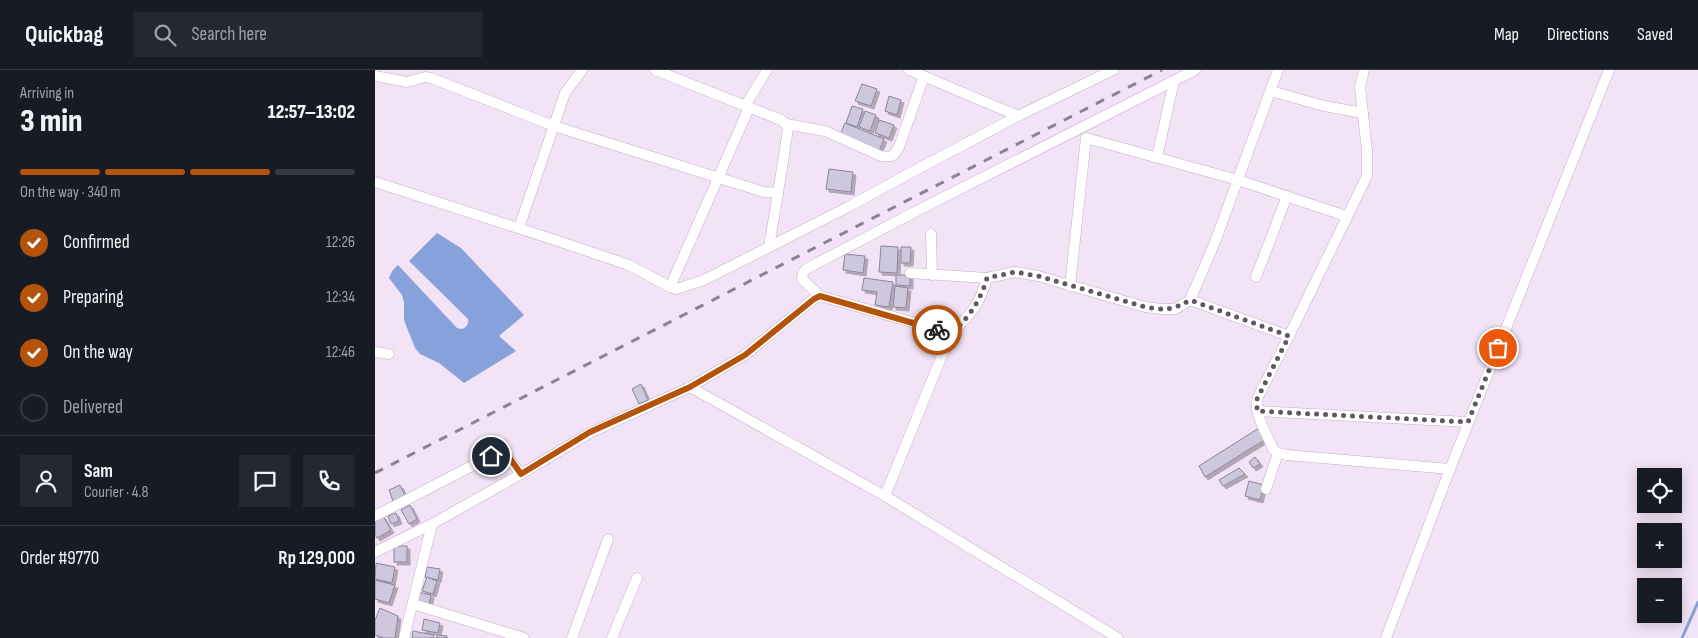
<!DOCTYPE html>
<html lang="en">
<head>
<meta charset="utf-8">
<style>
	:root { --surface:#171b24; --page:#242831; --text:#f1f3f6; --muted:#9ea1a6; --line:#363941; --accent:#b45309 }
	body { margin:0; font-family:"Sofia Sans Condensed",sans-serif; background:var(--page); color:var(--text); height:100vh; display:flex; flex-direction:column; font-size:19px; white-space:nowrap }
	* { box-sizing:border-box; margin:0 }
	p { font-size:16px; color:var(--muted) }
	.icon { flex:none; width:28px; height:28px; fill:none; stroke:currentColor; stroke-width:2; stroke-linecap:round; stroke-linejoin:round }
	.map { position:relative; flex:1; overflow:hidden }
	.panel { display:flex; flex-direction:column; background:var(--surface); width:375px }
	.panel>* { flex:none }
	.controls { position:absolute; left:1262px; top:398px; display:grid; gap:10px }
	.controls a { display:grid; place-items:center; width:45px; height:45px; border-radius:0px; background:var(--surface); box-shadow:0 2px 12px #0003; font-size:25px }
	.pin { position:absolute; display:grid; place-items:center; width:42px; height:42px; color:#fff; margin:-21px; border:2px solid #fff; border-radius:50%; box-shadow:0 1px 5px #0007 }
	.courier { position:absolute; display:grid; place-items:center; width:50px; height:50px; margin:-25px; border:4px solid #b45309; border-radius:50%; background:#fff; color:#222; box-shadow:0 1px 6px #0007 }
	.summary em { font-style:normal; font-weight:800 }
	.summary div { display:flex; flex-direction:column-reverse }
	.summary { display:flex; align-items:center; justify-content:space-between; height:85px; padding:0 20px }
	h1 { font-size:32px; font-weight:800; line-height:38px }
	.bar { display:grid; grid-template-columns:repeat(4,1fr); gap:8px 5px; align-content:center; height:60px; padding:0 20px }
	.bar i { height:6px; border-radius:4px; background:var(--line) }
	.bar .selected { background:var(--accent) }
	.bar p { grid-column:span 4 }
	.line { display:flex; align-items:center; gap:12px; padding:0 20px; border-top:1px solid var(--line) }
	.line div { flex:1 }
	.round { display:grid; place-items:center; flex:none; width:52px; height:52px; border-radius:0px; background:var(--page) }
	ol { padding:0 20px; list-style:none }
	li { display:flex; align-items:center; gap:15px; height:55px }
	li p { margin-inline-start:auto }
	li .icon { padding:5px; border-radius:50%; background:var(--accent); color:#fff; stroke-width:4 }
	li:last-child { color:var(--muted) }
	li i { width:28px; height:28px; border:2px solid var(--line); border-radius:50% }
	header { display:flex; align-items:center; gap:30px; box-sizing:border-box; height:70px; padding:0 25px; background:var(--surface); border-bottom:1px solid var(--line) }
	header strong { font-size:24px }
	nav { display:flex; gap:28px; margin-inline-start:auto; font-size:18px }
	.search { width:350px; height:45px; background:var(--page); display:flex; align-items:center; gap:12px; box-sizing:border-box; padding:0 18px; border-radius:0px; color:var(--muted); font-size:19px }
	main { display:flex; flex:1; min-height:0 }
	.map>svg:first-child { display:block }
	.water { fill:#87a2da }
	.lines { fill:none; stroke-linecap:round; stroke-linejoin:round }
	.stream { stroke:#87a2da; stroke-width:3 }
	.building { fill:#cdc8de; stroke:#898499; filter:url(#shadow) }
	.minor-casing { stroke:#c0b1c4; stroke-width:11 }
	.minor { stroke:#fff; stroke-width:10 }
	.rail { stroke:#8c818f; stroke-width:3; stroke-dasharray:9 9; stroke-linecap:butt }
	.done { stroke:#605763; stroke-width:5; stroke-dasharray:0 9 }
	.route { stroke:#b45309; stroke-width:6 }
</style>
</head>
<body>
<header>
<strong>Quickbag</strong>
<div class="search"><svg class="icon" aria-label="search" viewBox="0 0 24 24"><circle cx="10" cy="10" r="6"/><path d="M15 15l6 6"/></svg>Search here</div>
<nav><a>Map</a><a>Directions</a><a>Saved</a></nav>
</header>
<main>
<section class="panel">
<div class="summary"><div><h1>3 min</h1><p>Arriving in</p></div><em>12:57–13:02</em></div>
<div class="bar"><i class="selected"></i><i class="selected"></i><i class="selected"></i><i></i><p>On the way · 340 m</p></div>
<ol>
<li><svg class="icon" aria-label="check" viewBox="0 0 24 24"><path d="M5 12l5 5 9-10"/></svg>Confirmed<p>12:26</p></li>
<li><svg class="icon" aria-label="check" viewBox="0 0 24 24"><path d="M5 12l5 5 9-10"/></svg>Preparing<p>12:34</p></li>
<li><svg class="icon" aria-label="check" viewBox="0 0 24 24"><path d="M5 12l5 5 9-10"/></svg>On the way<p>12:46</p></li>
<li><i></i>Delivered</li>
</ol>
<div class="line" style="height:90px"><a class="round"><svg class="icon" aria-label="person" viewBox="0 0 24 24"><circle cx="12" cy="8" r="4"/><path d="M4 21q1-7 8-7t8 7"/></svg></a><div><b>Sam</b><p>Courier · 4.8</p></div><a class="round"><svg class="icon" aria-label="chat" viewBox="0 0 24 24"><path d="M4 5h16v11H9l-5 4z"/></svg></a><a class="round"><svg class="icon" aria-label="phone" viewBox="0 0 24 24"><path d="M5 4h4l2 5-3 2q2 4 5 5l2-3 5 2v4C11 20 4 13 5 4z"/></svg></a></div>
<div class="line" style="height:65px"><div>Order #9770</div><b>Rp 129,000</b></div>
</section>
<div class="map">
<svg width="1323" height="568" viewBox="0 0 1323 568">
	<defs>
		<filter id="shadow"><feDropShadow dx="3" dy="3" stdDeviation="0" flood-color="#0004"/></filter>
	</defs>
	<rect width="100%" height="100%" fill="#f3e3f7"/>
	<path class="water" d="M62,163L86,178L149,245L124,266L141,281L89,313L64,293L45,284L40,278L29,250V232L27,225L14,208L17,201L23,195L82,258L86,259C91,258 94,254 93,249L34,191Z"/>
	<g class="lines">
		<path class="stream" d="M1307,568L1323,532"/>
	</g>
	<g class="building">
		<path d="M487,14L502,19L496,36L480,31Z"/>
		<path d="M514,26L526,30L522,45L510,41Z"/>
		<path d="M477,36L488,39L482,57L471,53Z"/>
		<path d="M490,41L501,45L495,61L484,57Z"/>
		<path d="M504,50L519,55L514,68L500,63Z"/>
		<path d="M470,53L509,69L504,81L465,65Z"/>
		<path d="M454,99L478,102L476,122L451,119Z"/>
		<path d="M506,176L523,177L522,203L504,202Z"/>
		<path d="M526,177H536L535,193H526Z"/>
		<path d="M470,184L490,186L488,203L468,200Z"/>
		<path d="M521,205H535V216L521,215Z"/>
		<path d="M489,208L518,212L514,237L500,235L502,222L487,220Z"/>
		<path d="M520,216L533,218L531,238L518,237Z"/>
		<path d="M266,314L273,330L264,334L257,319Z"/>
		<path d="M884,358L891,369L830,407L824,396Z"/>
		<path d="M880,387L885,394L878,398L874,392Z"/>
		<path d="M864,398L870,404L848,416L844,410Z"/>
		<path d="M874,411L889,415L885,430L870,426Z"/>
		<path d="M25,415L30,426L18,431L14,420Z"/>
		<path d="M35,435L42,449L34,454L26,440Z"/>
		<path d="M21,443L24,451L16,454L13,446Z"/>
		<path d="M8,446L16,460L2,468L0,465V452Z"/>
		<rect x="19" y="476" width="13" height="16"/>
		<path d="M1,493L20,497L17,513L0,509Z"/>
		<path d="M52,497L65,499L63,510L50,507Z"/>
		<path d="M52,507L62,511L58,524L47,521Z"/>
		<path d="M0,510L20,515L14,533L0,529Z"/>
		<path d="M43,522L56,525L54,535L40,532Z"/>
		<path d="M5,538L23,546L20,568H9L0,565V550Z"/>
		<path d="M49,549L65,553L63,563L47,560Z"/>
		<path d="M38,561L59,565L58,568H37Z"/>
		<path d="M62,565L72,566V568H62Z"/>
	</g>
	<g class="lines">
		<defs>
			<g id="minor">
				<path d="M534,0L643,46"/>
				<path d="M989,0L985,17L992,81V106L914,266L884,325C876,341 892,363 898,379L903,383L912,385L1075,399"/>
				<path d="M0,6L32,12L50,7L56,8L179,56L389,122L403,123L413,59L411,54L406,50L280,0"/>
				<path d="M896,21L949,36L988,43"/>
				<path d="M370,36L392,0"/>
				<path d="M411,54L450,61L506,86C517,88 519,86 524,77L549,6"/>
				<path d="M782,87L799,11"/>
				<path d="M0,112L180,170L254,195L295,217L374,38"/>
				<path d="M144,158L190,23L207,0"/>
				<path d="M556,164L557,205"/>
				<path d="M394,177L403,123"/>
				<path d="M535,203L612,208"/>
				<path d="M881,207L912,126"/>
				<path d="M695,216L711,68L863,110L971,146"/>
				<path d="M295,217L301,219L329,210L473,137L537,102L643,46L738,0"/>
				<path d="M445,226L427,209L428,203L431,199L532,146L820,0"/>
				<path d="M815,230L914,266"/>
				<path d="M0,282L14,284"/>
				<path d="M315,317L370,285L439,229L445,226L576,263"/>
				<path d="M882,341L1093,352"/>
				<path d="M891,419L903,383"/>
				<path d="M510,426L576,263C595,246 605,234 612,208L640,202L663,206L770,237L787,239H800L815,230L840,172L903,0"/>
				<path d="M0,446L122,383L130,384L146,404"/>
				<path d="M0,482L57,454L146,404L215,363L315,317L510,426L743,568"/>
				<path d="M38,534L149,568"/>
				<path d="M29,568L57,454"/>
				<path d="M197,568L233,469"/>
				<path d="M237,568L262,508"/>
				<path d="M1011,568L1075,399L1234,0"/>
			</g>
		</defs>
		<use href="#minor" class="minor-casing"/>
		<use href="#minor" class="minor"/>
		<path class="rail" d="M0,403L787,0"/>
	</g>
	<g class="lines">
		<path class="done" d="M562,260L576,264C594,247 605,232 612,208L640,202L663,206L770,237C791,240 796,241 815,230L914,266L882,329V341L1093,352L1123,278"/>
		<path class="route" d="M116,386L125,382L130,384L134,387L146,404L215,362L315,317L370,285L439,229L445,226L562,260"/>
	</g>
</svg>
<div class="controls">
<a><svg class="icon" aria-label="locate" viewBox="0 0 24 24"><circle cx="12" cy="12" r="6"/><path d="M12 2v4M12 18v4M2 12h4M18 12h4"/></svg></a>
<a>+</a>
<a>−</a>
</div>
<div class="pin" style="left:1123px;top:278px;background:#ea580c"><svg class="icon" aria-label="bag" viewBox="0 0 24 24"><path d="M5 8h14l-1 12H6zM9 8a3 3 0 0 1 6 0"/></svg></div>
<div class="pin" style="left:116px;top:386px;background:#1f2937"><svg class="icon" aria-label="home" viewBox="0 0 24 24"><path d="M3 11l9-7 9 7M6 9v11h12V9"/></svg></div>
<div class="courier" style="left:562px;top:260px"><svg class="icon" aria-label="bike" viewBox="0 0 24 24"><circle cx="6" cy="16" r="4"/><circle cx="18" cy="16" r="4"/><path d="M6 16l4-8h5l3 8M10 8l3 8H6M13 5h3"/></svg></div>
</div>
</main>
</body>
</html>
